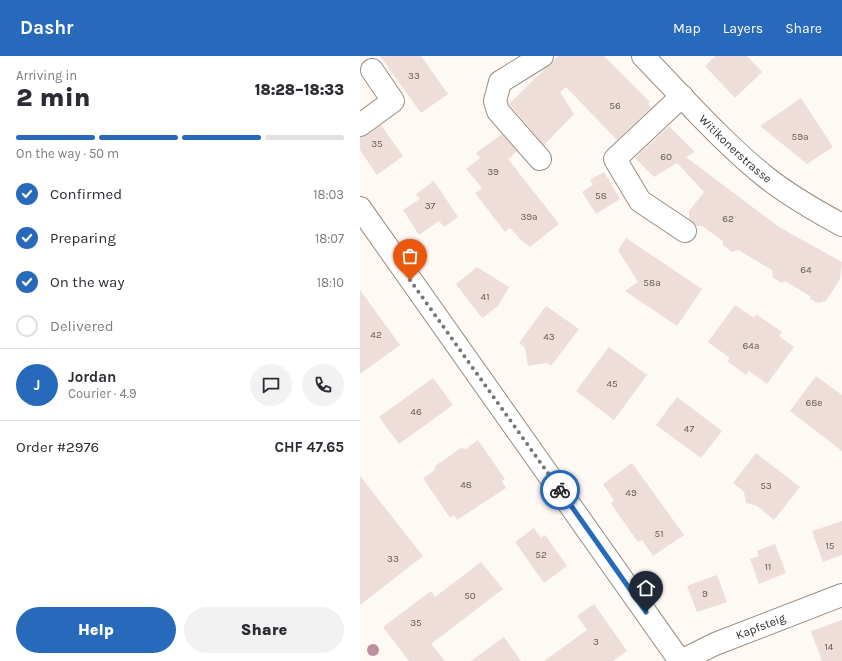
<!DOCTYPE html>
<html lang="en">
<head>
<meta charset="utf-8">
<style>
	:root { --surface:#fff; --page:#f2f2f3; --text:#2b2b33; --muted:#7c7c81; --line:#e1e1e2; --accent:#276abb }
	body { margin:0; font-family:Karla,sans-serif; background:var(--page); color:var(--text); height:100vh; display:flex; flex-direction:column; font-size:15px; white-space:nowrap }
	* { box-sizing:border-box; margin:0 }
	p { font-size:13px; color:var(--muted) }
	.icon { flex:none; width:22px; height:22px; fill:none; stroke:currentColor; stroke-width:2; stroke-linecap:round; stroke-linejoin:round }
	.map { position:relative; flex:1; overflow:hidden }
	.drawer { display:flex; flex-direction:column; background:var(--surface); width:360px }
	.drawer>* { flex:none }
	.pin { position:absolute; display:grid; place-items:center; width:34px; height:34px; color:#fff; margin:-41px -17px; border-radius:50% 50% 50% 0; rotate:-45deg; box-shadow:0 0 4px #0007 }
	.pin .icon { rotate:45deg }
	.courier { position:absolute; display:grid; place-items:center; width:40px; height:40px; margin:-20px; border:3px solid #276abb; border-radius:50%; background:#fff; color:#222; box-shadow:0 1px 5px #0007 }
	.head em { font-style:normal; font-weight:800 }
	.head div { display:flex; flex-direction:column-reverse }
	.head { display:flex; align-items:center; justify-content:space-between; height:68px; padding:0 16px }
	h1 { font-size:26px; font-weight:800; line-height:30px }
	.bar { display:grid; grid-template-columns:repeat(4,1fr); gap:6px 4px; align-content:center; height:48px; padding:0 16px }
	.bar i { height:5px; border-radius:3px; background:var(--line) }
	.bar .active { background:var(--accent) }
	.bar p { grid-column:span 4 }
	.line { display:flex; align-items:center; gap:10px; padding:0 16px; border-top:1px solid var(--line) }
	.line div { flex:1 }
	.round { display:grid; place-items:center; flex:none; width:42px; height:42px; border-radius:21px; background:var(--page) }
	ol { padding:0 16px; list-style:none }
	li { display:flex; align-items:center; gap:12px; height:44px }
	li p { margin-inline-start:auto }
	li .icon { padding:4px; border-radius:50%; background:var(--accent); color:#fff; stroke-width:4 }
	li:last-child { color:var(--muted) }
	li i { width:22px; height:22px; border:2px solid var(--line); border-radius:50% }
	.action { display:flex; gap:8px; margin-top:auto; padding:8px 16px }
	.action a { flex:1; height:46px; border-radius:24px; background:var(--accent); color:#fff; font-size:16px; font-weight:800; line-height:46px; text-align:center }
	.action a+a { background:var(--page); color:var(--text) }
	header { display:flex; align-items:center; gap:24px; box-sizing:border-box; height:56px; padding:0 20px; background:var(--accent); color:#fff }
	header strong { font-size:19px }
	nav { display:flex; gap:22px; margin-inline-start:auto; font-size:14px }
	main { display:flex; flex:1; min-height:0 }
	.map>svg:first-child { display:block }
	.building { fill:#efddd9 }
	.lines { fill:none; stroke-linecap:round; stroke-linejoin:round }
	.minor-casing { stroke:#988d82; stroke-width:24 }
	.major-casing { stroke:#988d82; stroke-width:24 }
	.minor { stroke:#fff; stroke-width:22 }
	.major { stroke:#fff; stroke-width:22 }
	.tree { fill:#bd8f9e }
	.done { stroke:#797570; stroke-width:4; stroke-dasharray:0 7.2 }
	.route { stroke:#276abb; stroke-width:5 }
	.labels { text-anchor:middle; stroke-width:3; stroke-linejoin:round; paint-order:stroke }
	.number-label { font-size:10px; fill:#615a55 }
	.street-label { font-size:12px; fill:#322e29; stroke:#fff }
</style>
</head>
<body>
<header>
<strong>Dashr</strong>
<nav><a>Map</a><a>Layers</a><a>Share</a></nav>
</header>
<main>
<section class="drawer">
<div class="head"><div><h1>2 min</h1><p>Arriving in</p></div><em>18:28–18:33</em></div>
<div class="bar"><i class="active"></i><i class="active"></i><i class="active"></i><i></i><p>On the way · 50 m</p></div>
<ol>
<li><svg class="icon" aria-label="check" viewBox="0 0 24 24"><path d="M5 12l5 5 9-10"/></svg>Confirmed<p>18:03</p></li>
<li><svg class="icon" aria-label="check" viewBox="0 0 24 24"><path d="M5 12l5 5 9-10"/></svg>Preparing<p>18:07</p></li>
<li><svg class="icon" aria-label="check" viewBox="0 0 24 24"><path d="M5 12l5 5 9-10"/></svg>On the way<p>18:10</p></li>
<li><i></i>Delivered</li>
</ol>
<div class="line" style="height:72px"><b class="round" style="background:var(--accent);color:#fff">J</b><div><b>Jordan</b><p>Courier · 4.9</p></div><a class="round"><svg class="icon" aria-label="chat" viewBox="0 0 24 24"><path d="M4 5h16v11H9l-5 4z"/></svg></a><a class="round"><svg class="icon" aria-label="phone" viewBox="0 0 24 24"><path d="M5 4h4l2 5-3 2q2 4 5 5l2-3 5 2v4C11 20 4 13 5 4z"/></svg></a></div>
<div class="line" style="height:52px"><div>Order #2976</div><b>CHF 47.65</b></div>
<div class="action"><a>Help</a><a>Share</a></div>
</section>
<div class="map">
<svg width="482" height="605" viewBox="0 0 482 605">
	<rect width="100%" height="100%" fill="#fef9f4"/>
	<g class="building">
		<path d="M20,0H61L88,38L61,57Z"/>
		<path d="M198,0H244L290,46L288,48L291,52L257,84L206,31L200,36L214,58L184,89L149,48Z"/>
		<path d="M355,0H387L402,16L375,42L345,10Z"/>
		<path d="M441,42L473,91L447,108L400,70Z"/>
		<path d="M21,69L43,100L17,119L0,94V81L7,79Z"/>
		<path d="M309,70L335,96L326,101L419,171L482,206L480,223L466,245L458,247L450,243V240L425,225L422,227L413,222L412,214L378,194L372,196L363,189V185L342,170H337L329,163V155L344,136L317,107L294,121L275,102Z"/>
		<path d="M142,78L157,95L148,103L199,168L170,191L160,183L150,172L145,176L115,137L122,132L106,113L120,102L116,97Z"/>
		<path d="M244,116L260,143L236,158L222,136L233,129L230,124Z"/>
		<path d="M74,125L98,161L84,171L79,165L59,179L43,154L60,143L56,138Z"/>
		<path d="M266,182L342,233L317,270L265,235L278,226L258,194Z"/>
		<path d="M117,211L149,231L138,250L122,262L96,228Z"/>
		<path d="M0,234L40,289L0,318Z"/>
		<path d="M375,249L394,262L396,258L422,276L419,280L434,291L407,328L389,315L386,319L367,305L370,302L348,286Z"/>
		<path d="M186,250L219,273L191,310L187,307L168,310L165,292L159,287Z"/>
		<path d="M249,291L287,319L254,364L216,335Z"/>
		<path d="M456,320L482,339V395L430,355Z"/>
		<path d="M73,322L93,349L39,388L19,361Z"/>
		<path d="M317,341L362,375L341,402L296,369Z"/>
		<path d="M118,384L145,423L142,425L146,432L97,464L94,459L90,462L63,422L75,414V410L101,392L106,393Z"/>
		<path d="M396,397L440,431L414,464L397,450L386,447L384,436L373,427Z"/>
		<path d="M272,407L324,479L293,500L282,484L278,486L256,455L251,447L254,444L243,428Z"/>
		<path d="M0,420L63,500L0,549Z"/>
		<path d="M482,465V499L463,506L452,475Z"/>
		<path d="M174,472L181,482L185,479L207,510L184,527L155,486Z"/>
		<path d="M415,488L426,517L399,528L390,503L399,500L397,495Z"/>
		<path d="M121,506L143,533L71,588L85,605H49L23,571L71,535L75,541Z"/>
		<path d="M357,519L367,546L337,556L327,530Z"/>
		<path d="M234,548L267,595L253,605H184L227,574L217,560Z"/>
		<path d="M482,564V605H462L451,575Z"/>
		<path d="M144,581L161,605H111Z"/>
	</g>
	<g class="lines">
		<defs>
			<g id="minor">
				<path d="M322,40L255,103L280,145L325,175"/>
				<path d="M0,69L33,45L12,14"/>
				<path d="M180,103L138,55L135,45L140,26L182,0"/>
				<path d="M0,152L320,605"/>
				<path id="s1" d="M321,605L355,588L482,539"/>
			</g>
			<g id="major">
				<path id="s2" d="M283,0C322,40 363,87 407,122C430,140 456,155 482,169"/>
			</g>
		</defs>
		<use href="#minor" class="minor-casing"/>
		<use href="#major" class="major-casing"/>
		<use href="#minor" class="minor"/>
		<use href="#major" class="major"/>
	</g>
	<circle class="tree" cx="13" cy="594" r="6"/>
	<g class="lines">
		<path class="done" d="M50,224L200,434"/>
		<path class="route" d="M200,434L286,556"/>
	</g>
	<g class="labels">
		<g class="number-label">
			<text x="54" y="23">33</text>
			<text x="255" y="53">56</text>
			<text x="440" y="84">59a</text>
			<text x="17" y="91">35</text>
			<text x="306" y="104">60</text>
			<text x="133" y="119">39</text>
			<text x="241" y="143">58</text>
			<text x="70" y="153">37</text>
			<text x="169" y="164">39a</text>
			<text x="368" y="166">62</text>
			<text x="446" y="217">64</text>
			<text x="292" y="230">58a</text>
			<text x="125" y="244">41</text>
			<text x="16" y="282">42</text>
			<text x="189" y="284">43</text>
			<text x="391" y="293">64a</text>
			<text x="252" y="331">45</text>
			<text x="454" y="350">68e</text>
			<text x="56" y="359">46</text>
			<text x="329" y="376">47</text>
			<text x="106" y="432">48</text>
			<text x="406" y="433">53</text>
			<text x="271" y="440">49</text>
			<text x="299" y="481">51</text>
			<text x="470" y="493">15</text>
			<text x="181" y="502">52</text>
			<text x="33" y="506">33</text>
			<text x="408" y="514">11</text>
			<text x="345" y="541">9</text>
			<text x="110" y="543">50</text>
			<text x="56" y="570">35</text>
			<text x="236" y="589">3</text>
			<text x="469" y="594">14</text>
		</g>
		<g class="street-label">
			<text dy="4" stroke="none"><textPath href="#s2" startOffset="131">Witikonerstrasse</textPath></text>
			<text dy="4" stroke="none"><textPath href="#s1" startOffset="87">Kapfsteig</textPath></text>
		</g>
	</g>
</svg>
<div class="pin" style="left:50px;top:224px;background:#ea580c"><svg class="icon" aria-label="bag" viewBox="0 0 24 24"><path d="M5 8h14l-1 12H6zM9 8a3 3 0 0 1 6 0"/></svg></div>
<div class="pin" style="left:286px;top:556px;background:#1f2937"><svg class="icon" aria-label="home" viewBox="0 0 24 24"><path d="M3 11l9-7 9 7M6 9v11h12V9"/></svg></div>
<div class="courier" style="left:200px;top:434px"><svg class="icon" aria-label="bike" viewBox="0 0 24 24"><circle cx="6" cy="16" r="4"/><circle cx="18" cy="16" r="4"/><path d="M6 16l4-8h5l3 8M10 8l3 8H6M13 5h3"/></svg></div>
</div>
</main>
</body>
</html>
